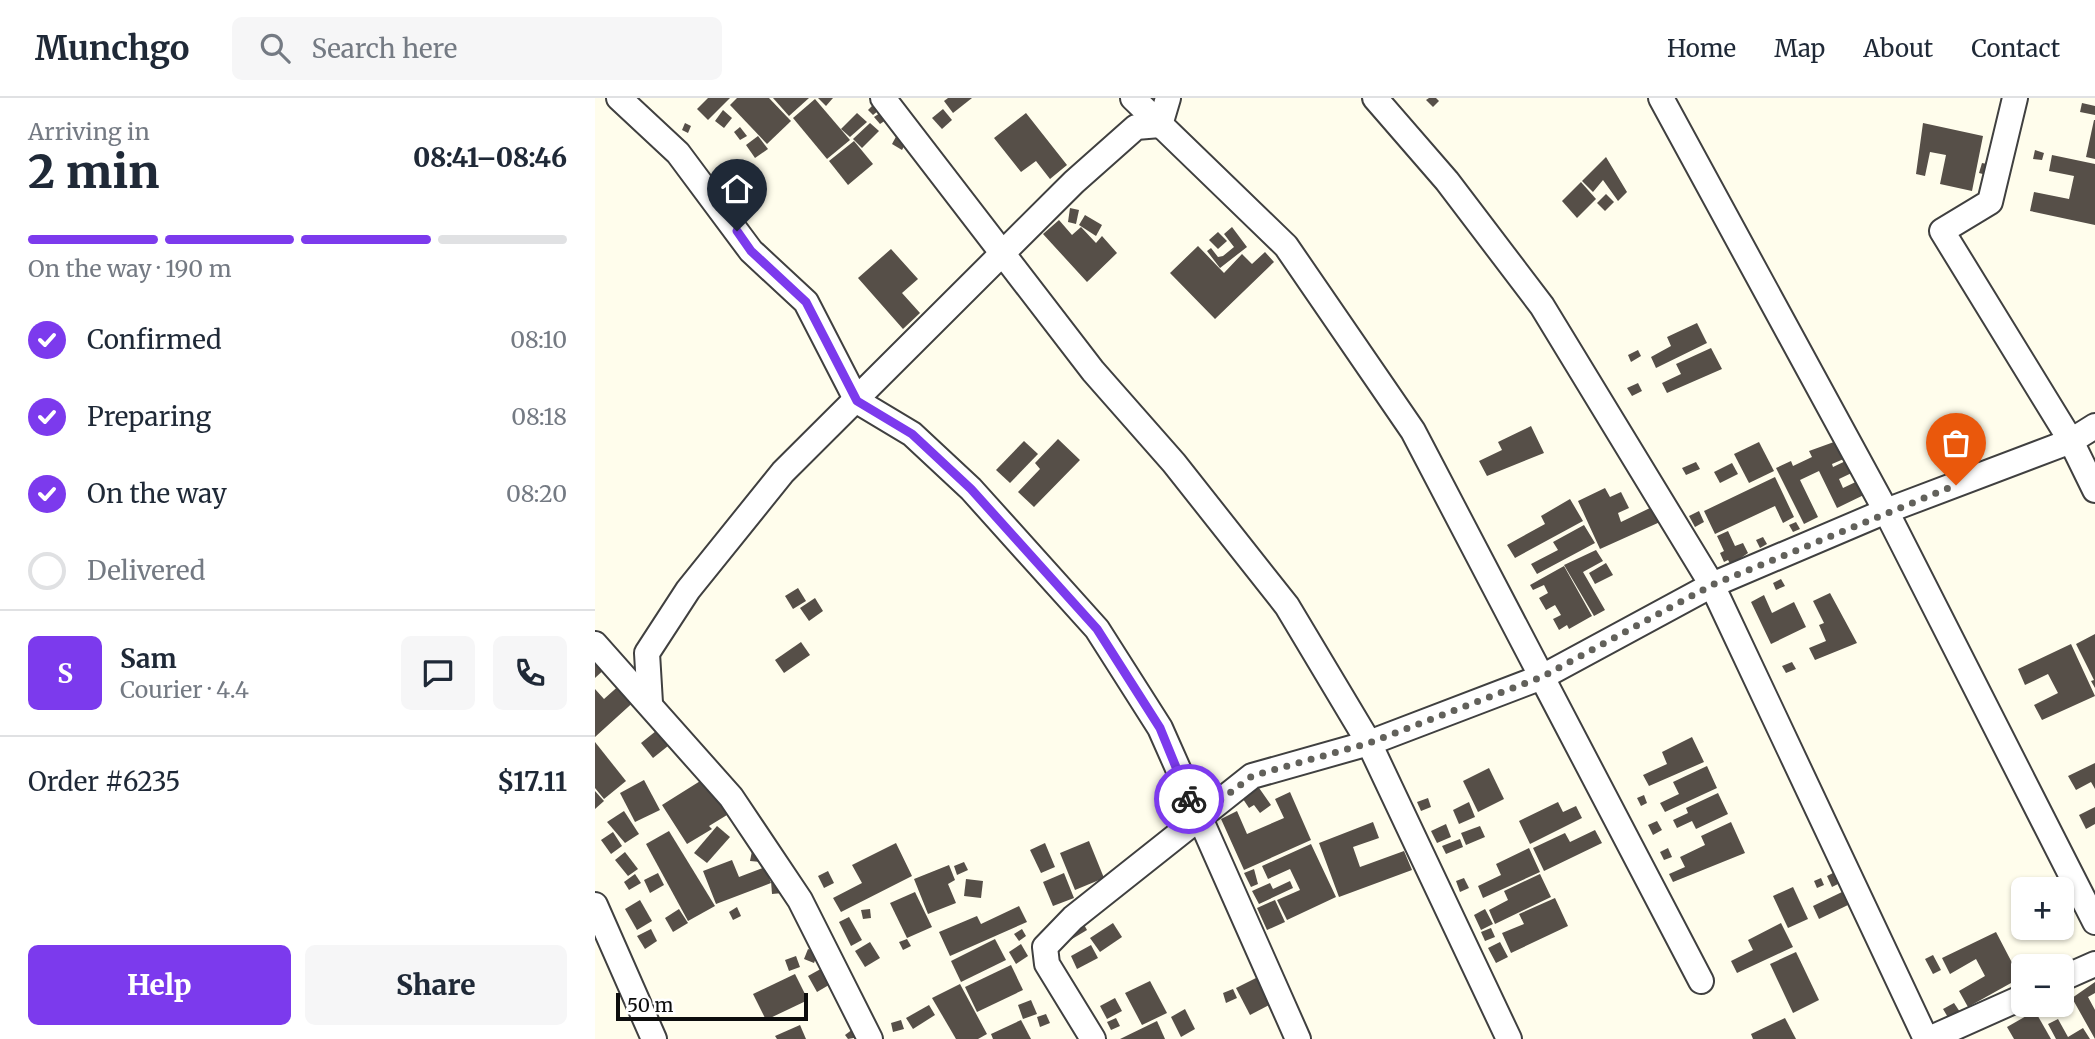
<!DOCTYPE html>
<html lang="en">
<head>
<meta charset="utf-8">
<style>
	:root { --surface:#fff; --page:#f6f6f7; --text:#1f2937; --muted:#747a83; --line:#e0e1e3; --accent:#7c3aed }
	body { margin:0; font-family:Merriweather,serif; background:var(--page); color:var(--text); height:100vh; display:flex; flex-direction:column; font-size:26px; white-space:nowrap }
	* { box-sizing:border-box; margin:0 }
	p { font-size:23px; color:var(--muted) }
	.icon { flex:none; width:38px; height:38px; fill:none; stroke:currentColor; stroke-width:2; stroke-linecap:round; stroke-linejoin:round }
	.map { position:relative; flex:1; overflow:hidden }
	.drawer { display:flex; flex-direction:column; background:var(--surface); width:595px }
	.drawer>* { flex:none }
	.tools { position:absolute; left:1416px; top:779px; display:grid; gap:14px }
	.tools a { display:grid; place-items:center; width:63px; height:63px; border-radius:10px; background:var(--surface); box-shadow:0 2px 5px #0004; font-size:35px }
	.scale { position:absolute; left:21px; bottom:18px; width:192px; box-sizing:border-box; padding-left:7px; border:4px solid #0d0d0d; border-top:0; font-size:19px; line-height:24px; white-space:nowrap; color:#0d0d0d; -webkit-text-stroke:5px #fff; paint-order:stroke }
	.pin { position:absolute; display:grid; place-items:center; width:60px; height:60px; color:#fff; margin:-72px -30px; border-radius:50% 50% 50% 0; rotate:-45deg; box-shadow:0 0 7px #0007 }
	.pin .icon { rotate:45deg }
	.courier { position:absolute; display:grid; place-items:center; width:70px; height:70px; margin:-35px; border:5px solid #7c3aed; border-radius:50%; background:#fff; color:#222; box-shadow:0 2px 9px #0007 }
	.head em { font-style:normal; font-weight:800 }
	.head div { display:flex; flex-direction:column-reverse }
	.head { display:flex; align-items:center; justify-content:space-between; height:119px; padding:0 28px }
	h1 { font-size:46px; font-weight:800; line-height:52px }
	.bar { display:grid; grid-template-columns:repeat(4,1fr); gap:10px 7px; align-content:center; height:84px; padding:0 28px }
	.bar i { height:9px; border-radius:5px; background:var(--line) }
	.bar .active { background:var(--accent) }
	.bar p { grid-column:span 4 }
	.line { display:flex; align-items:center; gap:18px; padding:0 28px; border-top:2px solid var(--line) }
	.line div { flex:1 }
	.round { display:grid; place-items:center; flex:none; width:74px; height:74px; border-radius:10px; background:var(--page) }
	ol { padding:0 28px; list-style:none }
	li { display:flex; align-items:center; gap:21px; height:77px }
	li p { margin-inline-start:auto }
	li .icon { padding:7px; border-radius:50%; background:var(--accent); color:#fff; stroke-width:4 }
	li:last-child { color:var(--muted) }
	li i { width:38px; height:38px; border:4px solid var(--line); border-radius:50% }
	.button { display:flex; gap:14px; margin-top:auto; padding:14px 28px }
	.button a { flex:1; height:80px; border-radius:10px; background:var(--accent); color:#fff; font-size:28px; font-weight:800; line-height:80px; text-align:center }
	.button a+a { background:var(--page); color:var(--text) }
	header { display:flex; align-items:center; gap:42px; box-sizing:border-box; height:98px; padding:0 35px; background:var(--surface); border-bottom:2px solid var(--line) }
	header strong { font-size:33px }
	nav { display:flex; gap:38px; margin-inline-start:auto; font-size:24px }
	.search { width:490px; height:63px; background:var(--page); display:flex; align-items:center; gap:18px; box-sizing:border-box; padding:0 24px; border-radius:10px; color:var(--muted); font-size:26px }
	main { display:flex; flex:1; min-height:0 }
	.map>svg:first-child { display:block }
	.building { fill:#564f48 }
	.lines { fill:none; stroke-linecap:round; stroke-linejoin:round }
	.minor-casing { stroke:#404040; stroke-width:28 }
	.minor { stroke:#fff; stroke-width:24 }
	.done { stroke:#62615b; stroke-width:7; stroke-dasharray:0 12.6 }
	.route { stroke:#7c3aed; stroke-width:9 }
</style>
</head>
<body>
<header>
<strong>Munchgo</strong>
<div class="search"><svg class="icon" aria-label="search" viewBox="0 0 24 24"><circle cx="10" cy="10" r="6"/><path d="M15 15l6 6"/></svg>Search here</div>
<nav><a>Home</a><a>Map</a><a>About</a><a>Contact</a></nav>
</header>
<main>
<section class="drawer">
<div class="head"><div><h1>2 min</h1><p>Arriving in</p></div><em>08:41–08:46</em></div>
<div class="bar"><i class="active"></i><i class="active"></i><i class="active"></i><i></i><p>On the way · 190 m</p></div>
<ol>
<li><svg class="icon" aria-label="check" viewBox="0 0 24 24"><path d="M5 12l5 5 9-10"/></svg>Confirmed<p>08:10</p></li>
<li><svg class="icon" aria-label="check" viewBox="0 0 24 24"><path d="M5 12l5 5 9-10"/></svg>Preparing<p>08:18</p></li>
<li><svg class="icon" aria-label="check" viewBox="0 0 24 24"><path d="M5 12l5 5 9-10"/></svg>On the way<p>08:20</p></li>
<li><i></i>Delivered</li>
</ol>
<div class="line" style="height:126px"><b class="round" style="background:var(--accent);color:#fff">S</b><div><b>Sam</b><p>Courier · 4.4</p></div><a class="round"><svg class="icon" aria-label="chat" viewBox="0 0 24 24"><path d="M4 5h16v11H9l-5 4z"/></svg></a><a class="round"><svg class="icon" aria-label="phone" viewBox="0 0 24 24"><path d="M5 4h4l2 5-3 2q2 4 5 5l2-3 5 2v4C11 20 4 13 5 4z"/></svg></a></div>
<div class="line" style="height:91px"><div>Order #6235</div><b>$17.11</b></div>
<div class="button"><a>Help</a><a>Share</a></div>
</section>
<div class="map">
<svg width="1500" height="941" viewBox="0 0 1500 941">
	<rect width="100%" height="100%" fill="#fffdec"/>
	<g class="building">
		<path d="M113,0H135L113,22L102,11Z"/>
		<path d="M142,0H174L196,23L172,46L135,7Z"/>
		<path d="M178,0H214L194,18Z"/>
		<path d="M223,0H238L231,8Z"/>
		<path d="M353,0H377L358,15L349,3Z"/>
		<path d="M834,0H841L844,3L838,9L831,2Z"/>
		<path d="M220,1L255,42L232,61L198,20Z"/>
		<path d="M1487,5L1500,8V17L1485,14Z"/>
		<path d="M278,7L283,13L278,17L273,12Z"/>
		<path d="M348,11L357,22L347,31L337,20Z"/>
		<path d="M128,12L137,20L129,30L120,23Z"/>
		<path d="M262,15L272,24L255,39L246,31Z"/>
		<path d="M285,15L291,22L285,26L279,19Z"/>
		<path d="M431,15L472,67L455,81L441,63L426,74L399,40Z"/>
		<path d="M1499,22H1500V61L1491,59Z"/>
		<path d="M90,25L96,28L93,35L87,32Z"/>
		<path d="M275,25L284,33L267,50L258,41Z"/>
		<path d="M1328,25L1388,38L1377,93L1345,86L1351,57L1335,54L1330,78L1321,76Z"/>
		<path d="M145,29L152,38L145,42L139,34Z"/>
		<path d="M303,35L313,41L307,52L297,46Z"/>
		<path d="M163,38L173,51L160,60L151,47Z"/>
		<path d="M259,43L278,66L253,87L234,63Z"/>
		<path d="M1440,52L1449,55L1447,62L1438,61Z"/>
		<path d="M1457,57L1500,66V127L1435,113L1439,94L1474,101L1479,78L1454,73Z"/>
		<path d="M1011,59L1032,94L1023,103L1008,82L998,94L987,83Z"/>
		<path d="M139,65L148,75L140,83L131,74Z"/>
		<path d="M1387,65L1397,67L1395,78L1384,75Z"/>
		<path d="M986,84L1001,101L982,120L967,103Z"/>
		<path d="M1011,96L1019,104L1010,113L1002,105Z"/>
		<path d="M475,110L484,112L481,126L473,124Z"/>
		<path d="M490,117L507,127L501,138L484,127Z"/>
		<path d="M464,122L477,137L486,129L501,145L507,138L522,155L492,184L448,136Z"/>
		<path d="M637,129L652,149L625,170L612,153L616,150L623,159L628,158L639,149L629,136Z"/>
		<path d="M623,134L632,143L623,151L614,142Z"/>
		<path d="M603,148L629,175L647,156L657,166L670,154L679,164L620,221L575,175Z"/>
		<path d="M296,151L323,181L307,195L325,215L308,231L263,180Z"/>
		<path d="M1102,225L1112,245L1061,270L1056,259L1076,248L1072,239Z"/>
		<path d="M1116,250L1127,271L1072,295L1067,285L1086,276L1081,266Z"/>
		<path d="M1043,252L1046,258L1036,264L1033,257Z"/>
		<path d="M1043,285L1047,293L1037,298L1032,290Z"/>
		<path d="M936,328L949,355L892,378L884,363L907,352L903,344Z"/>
		<path d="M1250,340L1258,357L1237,366L1238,369L1259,359L1265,371L1244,381L1248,390L1269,380L1275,394L1242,410L1224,373L1205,382L1223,419L1209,426L1181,370L1196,363L1198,368L1217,359L1214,353Z"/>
		<path d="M463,341L485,362L439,409L423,394L445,371L440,365Z"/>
		<path d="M429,343L443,356L415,385L401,372Z"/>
		<path d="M1164,344L1179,373L1154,385L1139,356Z"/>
		<path d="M1101,364L1105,371L1091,377L1087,370Z"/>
		<path d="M1137,365L1143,376L1125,385L1119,374Z"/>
		<path d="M1180,379L1199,419L1188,425L1180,408L1120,436L1109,413Z"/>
		<path d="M1010,390L1015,399L1026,394L1034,410L1023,415L1026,424L1057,409L1065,424L1005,451L983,403Z"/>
		<path d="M975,401L988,423L920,460L912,447L950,426L946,418Z"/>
		<path d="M1104,413L1109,424L1100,429L1094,418Z"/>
		<path d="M1201,424L1205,431L1198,434L1194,427Z"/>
		<path d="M989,427L1000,445L942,476L936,466L963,452L958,444Z"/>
		<path d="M1133,433L1140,448L1148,445L1153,455L1136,467L1133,462L1129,464L1125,455L1129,453L1122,438Z"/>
		<path d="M1168,439L1172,446L1165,450L1161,442Z"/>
		<path d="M1001,452L1008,463L988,474L1010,512L999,518L969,467Z"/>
		<path d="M1011,465L1018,477L1000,486L994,475Z"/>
		<path d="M969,468L997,518L974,531L972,527L964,532L958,521L966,517L960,507L951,512L944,500L953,495L949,487L938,492L935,487Z"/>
		<path d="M1186,481L1190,488L1181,492L1178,485Z"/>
		<path d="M203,490L211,503L198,511L190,498Z"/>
		<path d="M1235,495L1262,545L1220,562L1214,550L1231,543L1224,527L1229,525L1218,503Z"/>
		<path d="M1169,497L1177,515L1199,504L1211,529L1176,546L1156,504Z"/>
		<path d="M220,500L228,513L214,523L205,510Z"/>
		<path d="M1500,536V590L1496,583L1499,582L1481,546Z"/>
		<path d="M206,544L215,557L189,575L180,562Z"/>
		<path d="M1476,546L1500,598L1447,622L1439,607L1463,595L1453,576L1430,587L1423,571Z"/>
		<path d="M0,554L13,568L0,580Z"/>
		<path d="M1197,564L1201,571L1191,575L1187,568Z"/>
		<path d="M28,584L43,600L0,639V591L9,601Z"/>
		<path d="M66,629L78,644L58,660L46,645Z"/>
		<path d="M1097,639L1109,664L1054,688L1048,677L1072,666L1067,654Z"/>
		<path d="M0,644L31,683L9,701L0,690Z"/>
		<path d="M1500,665V691L1496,684L1481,692L1473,678Z"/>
		<path d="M1112,668L1122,690L1070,714L1065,705L1084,696L1078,684Z"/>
		<path d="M894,670L909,701L883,714L868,683Z"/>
		<path d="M110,680L132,717L114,728L117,731L92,746L67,707Z"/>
		<path d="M49,682L65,712L40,724L25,695Z"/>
		<path d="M662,687L676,707L665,715L659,707L654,710L646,698Z"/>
		<path d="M0,693L9,703L0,711Z"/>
		<path d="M695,694L716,742L649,772L626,721L642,713L652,736L689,720L680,701Z"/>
		<path d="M1123,695L1133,716L1101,731L1097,723L1082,730L1078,722L1093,715L1091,710Z"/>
		<path d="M1049,697L1052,705L1046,708L1042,700Z"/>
		<path d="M833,700L836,709L826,713L822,704Z"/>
		<path d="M874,704L880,719L864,726L858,712Z"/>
		<path d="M963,704L968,714L981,708L987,720L935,746L924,723Z"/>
		<path d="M1500,709V726L1491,731L1484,717Z"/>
		<path d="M29,713L44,736L30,745L12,724Z"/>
		<path d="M1062,723L1067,732L1058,737L1053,727Z"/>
		<path d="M778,724L784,740L758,749L765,769L809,753L817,772L744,799L724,745Z"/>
		<path d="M1136,724L1150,755L1078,784L1074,776L1090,769L1085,759L1110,747L1106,738Z"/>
		<path d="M851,726L856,739L842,745L836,733Z"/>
		<path d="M122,728L135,739L112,765L99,755Z"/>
		<path d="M885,728L890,739L871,747L866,735Z"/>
		<path d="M1000,732L1007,745L949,773L938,750L970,735L975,744Z"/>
		<path d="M74,733L120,808L93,823L51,746Z"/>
		<path d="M18,734L27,748L16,756L6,742Z"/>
		<path d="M865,741L868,749L851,756L847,748Z"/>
		<path d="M494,743L509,780L480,792L465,755Z"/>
		<path d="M301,745L317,778L246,814L238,800L267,785L257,767Z"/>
		<path d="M450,745L460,769L446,775L435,752Z"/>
		<path d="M716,746L741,799L692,822L682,802L705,792L695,771L673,781L667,768Z"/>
		<path d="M158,748L166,764L155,763Z"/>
		<path d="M934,750L945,774L888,800L883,788L906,777L901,766Z"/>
		<path d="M1073,750L1077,759L1069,762L1065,754Z"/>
		<path d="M30,754L43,771L33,778L20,762Z"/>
		<path d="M137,762L144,779L170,769L176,785L121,806L108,773Z"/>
		<path d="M369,764L373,772L362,777L359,768Z"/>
		<path d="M354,767L360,782L353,786L361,805L333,816L319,781Z"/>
		<path d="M659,771L663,786L656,789L649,775Z"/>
		<path d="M1244,772L1249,783L1237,789L1232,778Z"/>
		<path d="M233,773L239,785L229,790L223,778Z"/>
		<path d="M63,775L69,787L55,795L49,782Z"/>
		<path d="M469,775L479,800L458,808L448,784Z"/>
		<path d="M40,776L46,785L34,792L29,784Z"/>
		<path d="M945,776L956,799L900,826L894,812L913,802L909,793Z"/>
		<path d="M869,780L874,790L865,794L861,783Z"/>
		<path d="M1226,780L1229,787L1222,790L1219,783Z"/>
		<path d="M371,781L388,783L386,800L369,798Z"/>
		<path d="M176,783H188V795L177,796Z"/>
		<path d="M695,783L698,790L664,806L657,793L675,785L678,791Z"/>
		<path d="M1198,789L1213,821L1193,830L1178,798Z"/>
		<path d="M320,794L337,829L312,840L295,805Z"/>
		<path d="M1247,794L1253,807L1224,821L1218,808Z"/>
		<path d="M960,800L973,828L916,855L907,835L929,826L924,816Z"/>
		<path d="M45,802L57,823L42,832L30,811Z"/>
		<path d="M680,802L690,824L672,832L662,810Z"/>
		<path d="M424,808L432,824L355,858L344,834L382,818L386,826Z"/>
		<path d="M142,809L146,818L138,822L134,814Z"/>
		<path d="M84,811L93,825L78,834L70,820Z"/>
		<path d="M275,811L276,820L268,821L266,812Z"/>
		<path d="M890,811L898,826L886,832L879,817Z"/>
		<path d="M254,819L267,842L256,848L244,824Z"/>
		<path d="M487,823L492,832L472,844Z"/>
		<path d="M518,825L527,839L505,854L495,840Z"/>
		<path d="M1186,825L1198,849L1142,875L1136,863L1158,852L1153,842Z"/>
		<path d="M896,830L900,839L890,843L886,834Z"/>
		<path d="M56,831L62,843L50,851L42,838Z"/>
		<path d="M427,831L431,838L424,843L419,836Z"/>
		<path d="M1401,834L1425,880L1373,909L1364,893L1390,878L1381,861L1355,876L1347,860Z"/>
		<path d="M312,841L316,848L308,852L304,844Z"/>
		<path d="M400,841L411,862L366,884L356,863Z"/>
		<path d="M275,844L285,860L270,869L260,853Z"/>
		<path d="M905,844L913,859L901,865L893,850Z"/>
		<path d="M426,846L433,858L421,866L414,854Z"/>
		<path d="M496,847L503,860L482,871L476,858Z"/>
		<path d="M213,851L223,855L219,865L209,861Z"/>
		<path d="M1201,854L1224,902L1198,915L1175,866Z"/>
		<path d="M1338,857L1346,872L1338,876L1330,861Z"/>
		<path d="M201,858L205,869L194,873L190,862Z"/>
		<path d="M1432,858L1437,868H1428V876L1421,864Z"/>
		<path d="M416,867L428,892L382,914L370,889Z"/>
		<path d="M231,868L239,884L222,894L213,878Z"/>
		<path d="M200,876L213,902L171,922L158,896Z"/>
		<path d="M665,878L678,905L655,917L641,890Z"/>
		<path d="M555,883L572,915L547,927L530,895Z"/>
		<path d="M1500,884V895L1493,899L1500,912V941L1477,900Z"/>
		<path d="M365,886L392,936L383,941H361L337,900Z"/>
		<path d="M638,891L642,900L631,905L628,895Z"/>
		<path d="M520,900L527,913L512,921L505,908Z"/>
		<path d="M436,902L442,916L428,921L423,907Z"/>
		<path d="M1359,905L1365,914L1354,921L1348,911Z"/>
		<path d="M334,907L340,917L318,931L311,920Z"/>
		<path d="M590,911L600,931L586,939L576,919Z"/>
		<path d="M1440,913L1456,941H1419L1412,929Z"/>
		<path d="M451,916L455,925L445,929L442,919Z"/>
		<path d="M521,920L525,928L516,932L512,924Z"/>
		<path d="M1190,920L1201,941H1158L1156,936Z"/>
		<path d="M1463,921L1473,939L1488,930L1495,941H1461L1453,926Z"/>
		<path d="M306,922L309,931L298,934L296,925Z"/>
		<path d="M426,922L436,941H398L396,936Z"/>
		<path d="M562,923L570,941H525Z"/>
		<path d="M205,927L211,941H182L180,938Z"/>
		<path d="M258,931L264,939L253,941L250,937Z"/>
	</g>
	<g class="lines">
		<defs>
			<g id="minor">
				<path d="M24,0L83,55L156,153L211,204L262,303L317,336L376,391L502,531L565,630L703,941"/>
				<path d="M288,0L498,273L579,365L692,508L774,645L914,941"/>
				<path d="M538,0L691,148L818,333L1106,883"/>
				<path d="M780,0L852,83L947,208L1117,487L1331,941"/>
				<path d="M1066,0L1291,413L1500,824"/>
				<path d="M1420,0L1395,104L1347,133L1476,343L1500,392"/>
				<path d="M0,546L136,699L205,802L275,941"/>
				<path d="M55,605L52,555L93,492L188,374L479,84L541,29L565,27L573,0"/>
				<path d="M0,807L59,941"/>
				<path d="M1466,881L1500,866"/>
				<path d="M498,941L452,866L450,849L478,820L657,678L774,645L947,579L1117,487L1291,413L1476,343L1500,328"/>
				<path d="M1334,941L1428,899"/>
			</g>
		</defs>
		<use href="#minor" class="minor-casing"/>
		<use href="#minor" class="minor"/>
	</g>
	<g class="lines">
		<path class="done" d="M594,701L602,720L657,678L774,645L947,579L1117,487L1361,387"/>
		<path class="route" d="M142,133L156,153L211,204L262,303L317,336L376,391L502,531L565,630L594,701"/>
	</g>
</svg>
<div class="tools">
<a>+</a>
<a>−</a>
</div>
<div class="scale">50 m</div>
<div class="pin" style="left:1361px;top:387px;background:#ea580c"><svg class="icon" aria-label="bag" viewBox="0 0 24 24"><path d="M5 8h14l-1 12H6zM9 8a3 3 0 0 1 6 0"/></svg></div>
<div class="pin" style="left:142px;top:133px;background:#1f2937"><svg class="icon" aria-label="home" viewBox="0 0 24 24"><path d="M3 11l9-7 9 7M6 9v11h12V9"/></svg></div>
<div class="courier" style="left:594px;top:701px"><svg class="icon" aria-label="bike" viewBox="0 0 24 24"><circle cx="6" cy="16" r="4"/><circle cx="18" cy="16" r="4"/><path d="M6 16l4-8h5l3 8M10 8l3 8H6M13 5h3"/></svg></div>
</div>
</main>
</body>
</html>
